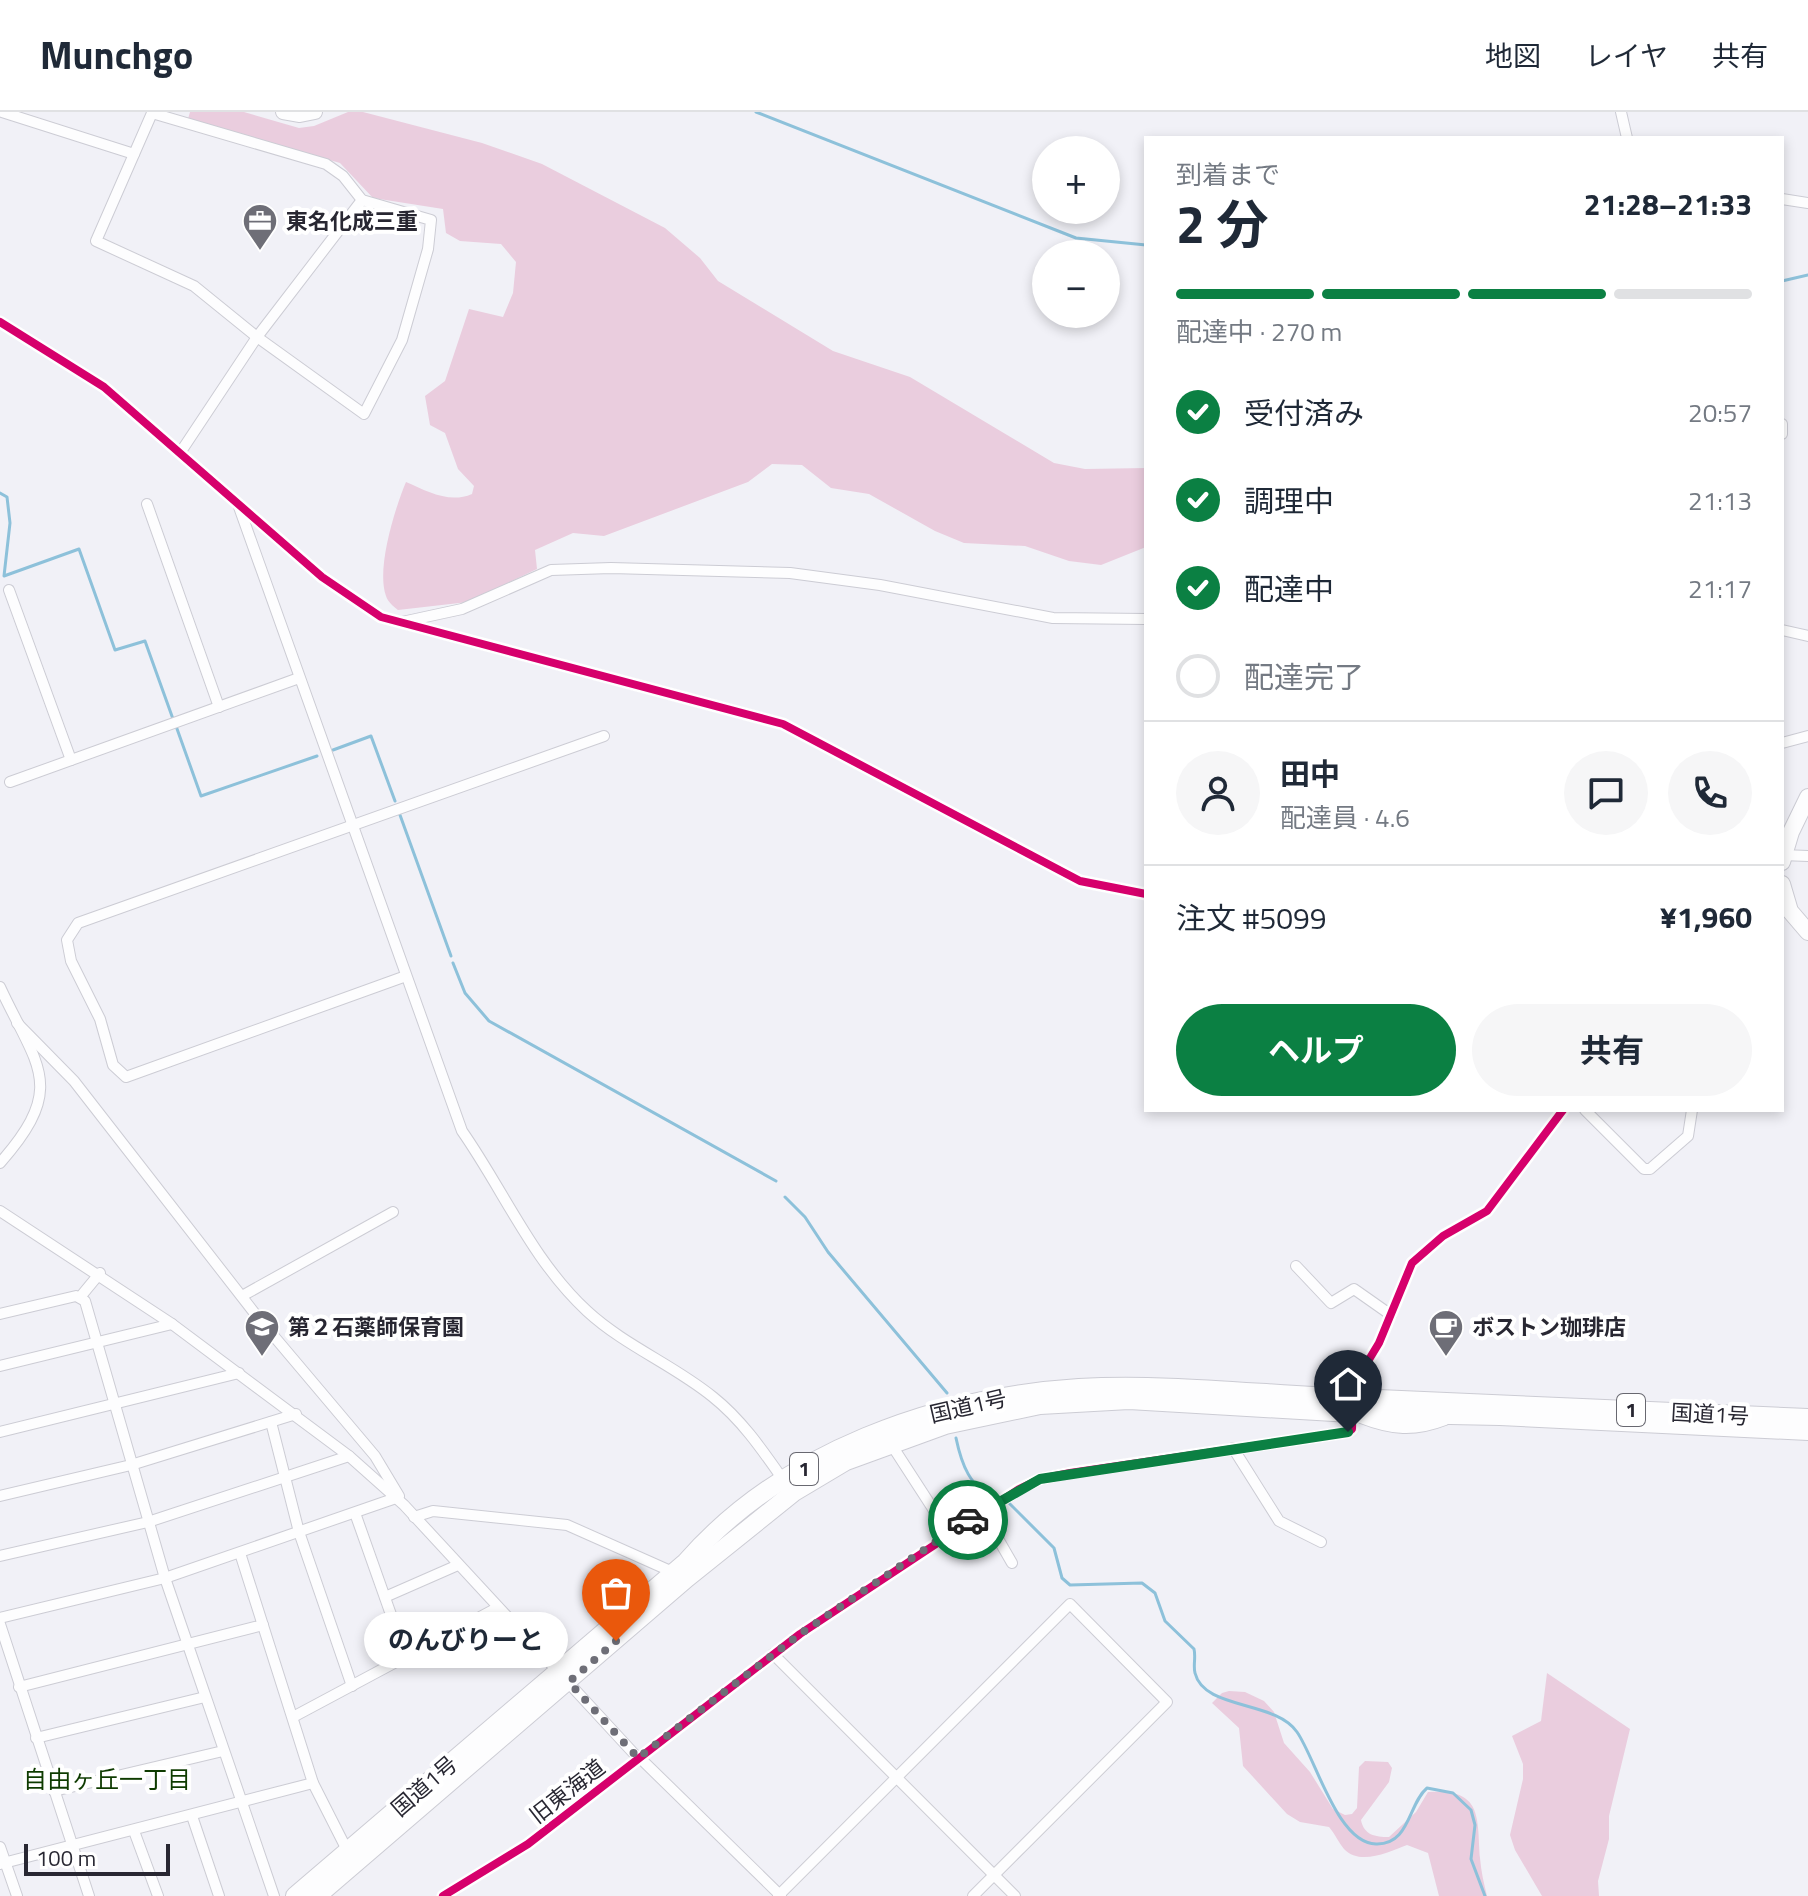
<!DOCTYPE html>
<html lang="ja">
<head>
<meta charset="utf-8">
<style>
	:root { --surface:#fff; --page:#f6f6f7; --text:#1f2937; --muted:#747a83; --line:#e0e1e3; --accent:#0b8043 }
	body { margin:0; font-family:"Titillium Web","Noto Sans JP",sans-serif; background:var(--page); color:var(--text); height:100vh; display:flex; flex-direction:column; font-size:30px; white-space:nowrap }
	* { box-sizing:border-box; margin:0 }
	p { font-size:26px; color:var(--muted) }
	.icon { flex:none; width:44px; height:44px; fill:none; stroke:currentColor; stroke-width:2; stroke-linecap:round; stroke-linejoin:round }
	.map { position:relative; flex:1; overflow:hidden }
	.drawer { position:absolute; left:1144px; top:24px; width:640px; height:976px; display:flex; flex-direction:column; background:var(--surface); border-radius:0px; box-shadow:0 4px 12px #0003 }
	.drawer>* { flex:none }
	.buttons { position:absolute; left:1032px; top:24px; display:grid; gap:16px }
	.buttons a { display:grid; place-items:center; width:88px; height:88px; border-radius:50%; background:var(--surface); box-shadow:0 4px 12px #0003; font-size:40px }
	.scale { position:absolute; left:24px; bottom:20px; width:146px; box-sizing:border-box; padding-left:8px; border:4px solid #282732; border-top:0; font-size:22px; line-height:28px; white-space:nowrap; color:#282732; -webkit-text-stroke:6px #fff; paint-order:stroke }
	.pin { position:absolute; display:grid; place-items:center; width:68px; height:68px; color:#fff; margin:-82px -34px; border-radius:50% 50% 50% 0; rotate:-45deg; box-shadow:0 0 8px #0007 }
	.pin .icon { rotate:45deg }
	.courier { position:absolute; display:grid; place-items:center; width:80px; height:80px; margin:-40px; border:6px solid #0b8043; border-radius:50%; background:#fff; color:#222; box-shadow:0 2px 10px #0007 }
	.bubble { position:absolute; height:56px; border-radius:28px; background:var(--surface); box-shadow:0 4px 12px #0003; font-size:26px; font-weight:700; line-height:56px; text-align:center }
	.summary em { font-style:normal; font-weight:700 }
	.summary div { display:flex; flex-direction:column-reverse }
	.summary { display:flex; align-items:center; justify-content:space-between; height:136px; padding:0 32px }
	h1 { font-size:52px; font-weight:700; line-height:60px }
	.bar { display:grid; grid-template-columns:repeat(4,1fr); gap:12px 8px; align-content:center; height:96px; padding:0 32px }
	.bar i { height:10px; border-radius:6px; background:var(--line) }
	.bar .current { background:var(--accent) }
	.bar p { grid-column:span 4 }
	.line { display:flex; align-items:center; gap:20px; padding:0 32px; border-top:2px solid var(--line) }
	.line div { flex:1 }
	.round { display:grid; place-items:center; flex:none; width:84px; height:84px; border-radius:42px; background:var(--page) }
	ol { padding:0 32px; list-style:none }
	li { display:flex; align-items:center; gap:24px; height:88px }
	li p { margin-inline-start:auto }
	li .icon { padding:8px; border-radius:50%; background:var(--accent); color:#fff; stroke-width:4 }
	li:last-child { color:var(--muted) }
	li i { width:44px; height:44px; border:4px solid var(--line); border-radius:50% }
	.button { display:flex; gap:16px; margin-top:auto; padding:16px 32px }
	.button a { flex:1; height:92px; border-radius:48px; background:var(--accent); color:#fff; font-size:32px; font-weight:700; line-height:92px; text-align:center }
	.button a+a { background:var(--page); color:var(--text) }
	header { display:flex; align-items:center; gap:48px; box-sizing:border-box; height:112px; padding:0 40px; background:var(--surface); border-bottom:2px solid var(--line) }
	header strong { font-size:38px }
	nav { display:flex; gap:44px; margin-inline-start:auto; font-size:28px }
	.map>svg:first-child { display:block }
	.green { fill:#eacdde }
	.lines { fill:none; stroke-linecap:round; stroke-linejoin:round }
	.stream { stroke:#8dc1da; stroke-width:3 }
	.street-casing { stroke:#ccccd4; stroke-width:12 }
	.secondary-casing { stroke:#ccccd4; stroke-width:16 }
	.primary-casing { stroke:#ccccd4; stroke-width:18 }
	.highway-casing { stroke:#ccccd4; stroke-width:20 }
	.street { stroke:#fdfdfe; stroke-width:10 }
	.secondary { stroke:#fdfdfe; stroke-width:14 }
	.primary { stroke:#fdfdfe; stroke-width:16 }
	.highway { stroke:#fdfdfe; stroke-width:18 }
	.cycleway-casing { stroke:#fff; stroke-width:13 }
	.cycleway { stroke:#d6006c; stroke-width:8 }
	.done { stroke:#6e6e77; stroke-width:8; stroke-dasharray:0 14.4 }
	.route { stroke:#0b8043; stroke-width:10 }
	.labels { text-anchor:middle; stroke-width:8; stroke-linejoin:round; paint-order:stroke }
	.shield { fill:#fff; stroke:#686870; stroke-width:2 }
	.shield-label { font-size:20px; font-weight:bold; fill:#282732 }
	.poi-label { font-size:22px; font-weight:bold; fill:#282732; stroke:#fff; text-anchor:start }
	.street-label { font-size:22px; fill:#282732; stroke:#fff }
	.neighbourhood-label { font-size:24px; fill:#0e3b00; stroke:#fff }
</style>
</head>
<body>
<header>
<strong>Munchgo</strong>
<nav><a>地図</a><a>レイヤ</a><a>共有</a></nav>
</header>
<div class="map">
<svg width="1808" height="1784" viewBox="0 0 1808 1784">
	<rect width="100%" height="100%" fill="#f1f1f7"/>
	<g class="green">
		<path d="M190,0H244L299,16L314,14L348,0H363L482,31L542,52L665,116L700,146L718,169L833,239L910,265L1054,351L1085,357L1146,356V435L1101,453L1069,449L1025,434L964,431L935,419L869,382L831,376L802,353L772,352L748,370L604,424L573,421L535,438L537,457L468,490L398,498C393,494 388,490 386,484C376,457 395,396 406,370C427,379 449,392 472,382L474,374L458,357L445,321L430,313L425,284L445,269L469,197L503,205L513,181L516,150L501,132L460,129L446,121L443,97L373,86L340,51L188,7Z"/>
		<path d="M1547,1561L1630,1617L1609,1704V1727L1598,1769L1599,1784H1542L1515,1738L1510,1723L1523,1667V1652L1512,1624L1541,1609Z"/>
		<path d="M1229,1579L1245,1580L1264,1589L1274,1600L1284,1631L1310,1660L1333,1697L1345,1703L1352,1702L1357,1696L1359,1655L1365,1649L1388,1650L1392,1656L1389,1670L1361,1708C1364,1723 1375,1725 1389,1725L1416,1700L1428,1680C1483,1676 1477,1705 1480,1746C1481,1759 1484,1772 1487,1784H1439L1428,1741L1407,1733C1389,1740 1360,1754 1344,1737C1339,1731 1335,1722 1329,1715L1300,1710L1287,1702L1243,1654L1239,1616L1212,1591L1222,1581Z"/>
	</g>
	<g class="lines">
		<g class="stream">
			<path d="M756,0L1076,126L1146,133"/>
			<path d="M1782,169L1808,163"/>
			<path d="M0,381L7,385L10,411L4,464L79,437L115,538L145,529L173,607"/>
			<path d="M176,614L201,684L317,644"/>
			<path d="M333,638L371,624L395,689"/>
			<path d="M400,703L451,844"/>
			<path d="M453,851L465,881L489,909L776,1069"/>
			<path d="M785,1085L805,1105L828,1140L947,1281"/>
			<path d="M956,1326C961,1350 970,1379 997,1384"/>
			<path d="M1008,1390L1054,1436L1062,1466L1070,1473L1142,1471L1155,1481L1165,1509L1194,1537C1196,1545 1193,1554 1195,1561C1204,1598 1275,1588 1297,1620C1316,1647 1337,1731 1376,1732C1410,1733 1408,1692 1427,1676L1453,1681L1471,1698L1475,1713L1471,1747L1485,1784"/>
		</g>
		<defs>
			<g id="street">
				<path d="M2,0L134,42"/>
				<path d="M1621,0L1627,26"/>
				<path d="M152,1L326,52L343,64L362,88L431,108L428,137L402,228L364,302L257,225L194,174L96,129Z"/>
				<path d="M1782,87L1808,91"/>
				<path d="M0,210L104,275L322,465L381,505L783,612L1080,769L1146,782"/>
				<path d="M1782,312V322"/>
				<path d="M180,341L257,225L362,88"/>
				<path d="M147,392L219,595"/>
				<path d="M239,395L462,1019C504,1079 532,1148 587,1199C625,1234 674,1253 713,1285C742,1308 763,1339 784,1369"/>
				<path d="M9,478L71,648"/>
				<path d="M402,510L462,497L551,458L611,456L790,461L880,473L1053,506L1146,507"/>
				<path d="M1782,518L1808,524"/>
				<path d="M1782,631L1808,624"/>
				<path d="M10,670L299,566"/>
				<path d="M1782,743L1808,744"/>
				<path d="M406,864L126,965L113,953L100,907L71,849L67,828L78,811L604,624"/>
				<path d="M0,875C37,955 68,974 0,1051"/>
				<path d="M17,911L74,969L256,1203L375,1344L399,1384"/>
				<path d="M1585,998L1644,1057H1650L1688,1024L1692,998"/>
				<path d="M0,1099L172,1212L349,1344L404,1393L638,1646"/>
				<path d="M1296,1154L1331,1191L1354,1177L1391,1203"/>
				<path d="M81,1184L100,1161"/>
				<path d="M242,1184L393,1100"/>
				<path d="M0,1202L76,1184L85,1189L165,1466L274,1784"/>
				<path d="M0,1254L172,1212"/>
				<path d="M1361,1306C1392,1318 1414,1320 1445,1308"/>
				<path d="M271,1310L299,1420L352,1574"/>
				<path d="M0,1320L239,1261"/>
				<path d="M891,1332L948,1420"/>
				<path d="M1233,1336L1279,1409L1321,1430"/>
				<path d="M0,1384L131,1353L296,1302"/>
				<path d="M982,1399L1012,1451"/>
				<path d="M355,1401L406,1545"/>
				<path d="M414,1405L433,1399L567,1413L675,1461"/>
				<path d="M240,1441L313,1671L348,1740"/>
				<path d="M0,1444L148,1410L349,1344"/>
				<path d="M385,1485L458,1453"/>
				<path d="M0,1506L165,1466L396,1386"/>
				<path d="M0,1512L89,1784"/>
				<path d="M773,1542L1015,1784"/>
				<path d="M19,1575L263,1513"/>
				<path d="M293,1605L497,1496"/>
				<path d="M36,1626L205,1585"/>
				<path d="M639,1645L781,1784"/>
				<path d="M54,1679L223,1639"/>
				<path d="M192,1704L219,1784"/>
				<path d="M134,1719L158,1784"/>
				<path d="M0,1735L17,1784"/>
				<path d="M0,1752L313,1671"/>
				<path d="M443,1784L528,1732L800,1522L1019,1377L1040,1367L1070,1361L1348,1320L1352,1317L1353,1274L1379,1231L1412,1151L1443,1124L1487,1099L1563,998"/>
				<path d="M778,1784L1070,1492L1167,1590L973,1784"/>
			</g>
			<path id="secondary" d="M283,0L300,3L315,0"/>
			<g id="primary">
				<path d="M1782,750L1791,720L1808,685"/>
				<path d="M1782,772L1790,799L1808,820"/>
			</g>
			<g id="highway">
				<path d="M295,1784L686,1450C782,1340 937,1285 1079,1276C1171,1271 1264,1283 1356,1286C1507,1292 1657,1300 1808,1306"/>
				<path d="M317,1784L687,1466L794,1380L846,1349L945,1313L1040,1293L1129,1288L1351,1301L1500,1304L1808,1319"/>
			</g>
		</defs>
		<use href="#street" class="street-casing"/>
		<use href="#secondary" class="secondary-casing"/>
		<use href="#primary" class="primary-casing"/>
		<use href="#highway" class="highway-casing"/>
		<use href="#street" class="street"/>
		<use href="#secondary" class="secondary"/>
		<use href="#primary" class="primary"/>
		<use href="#highway" class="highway"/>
		<defs>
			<g id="cycleway">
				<path d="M0,210L104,275L322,465L381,505L783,612L1080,769L1146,782"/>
				<path d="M443,1784L528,1732L800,1522L1019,1377L1040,1367L1070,1361L1348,1320L1352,1317L1353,1274L1379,1231L1412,1151L1443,1124L1487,1099L1563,998"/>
			</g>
		</defs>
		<use href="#cycleway" class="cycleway-casing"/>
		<use href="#cycleway" class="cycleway"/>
	</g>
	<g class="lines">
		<path class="done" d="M616,1529L569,1570L638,1646L800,1522L968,1408"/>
		<path class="route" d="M968,1408L1040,1367L1348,1320"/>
	</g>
	<defs>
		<symbol id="office-pin" viewBox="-11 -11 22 30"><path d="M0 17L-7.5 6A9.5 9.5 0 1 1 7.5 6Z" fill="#6e6e77" stroke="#fff"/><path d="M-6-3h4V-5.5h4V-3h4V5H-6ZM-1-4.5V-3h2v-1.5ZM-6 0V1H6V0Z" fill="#fff"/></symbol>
		<symbol id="school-pin" viewBox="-11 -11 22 30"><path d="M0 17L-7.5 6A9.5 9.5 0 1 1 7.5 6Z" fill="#6e6e77" stroke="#fff"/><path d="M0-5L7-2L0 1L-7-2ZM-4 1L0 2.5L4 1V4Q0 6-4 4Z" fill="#fff"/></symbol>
		<symbol id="cafe-pin" viewBox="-11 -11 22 30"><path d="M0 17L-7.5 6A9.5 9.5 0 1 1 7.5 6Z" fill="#6e6e77" stroke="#fff"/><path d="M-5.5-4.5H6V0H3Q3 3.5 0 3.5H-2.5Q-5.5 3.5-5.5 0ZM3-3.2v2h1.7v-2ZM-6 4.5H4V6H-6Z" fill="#fff"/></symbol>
	</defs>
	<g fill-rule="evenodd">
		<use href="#office-pin" x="240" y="89" width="40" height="54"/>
		<use href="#school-pin" x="242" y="1195" width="40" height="54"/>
		<use href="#cafe-pin" x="1426" y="1195" width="40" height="54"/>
	</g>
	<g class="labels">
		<g class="shield">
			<rect x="1617" y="1282" width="28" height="32" rx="6"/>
			<rect x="790" y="1341" width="28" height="32" rx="6"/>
		</g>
		<g class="shield-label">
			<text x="1631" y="1305">1</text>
			<text x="804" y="1364">1</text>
		</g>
		<g class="poi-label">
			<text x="286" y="117">東名化成三重</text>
			<text x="288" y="1223">第２石薬師保育園</text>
			<text x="1472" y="1223">ボストン珈琲店</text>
		</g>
		<g class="street-label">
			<text transform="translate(968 1294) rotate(-13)" y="8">国道1号</text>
			<text transform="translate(1710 1302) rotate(3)" y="8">国道1号</text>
			<text transform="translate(424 1674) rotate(-41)" y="8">国道1号</text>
			<text transform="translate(567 1679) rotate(-38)" y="8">旧東海道</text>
		</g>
		<g class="neighbourhood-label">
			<text x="107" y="1676">自由ヶ丘一丁目</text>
		</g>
	</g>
</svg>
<div class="buttons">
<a>+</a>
<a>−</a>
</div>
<div class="scale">100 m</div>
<div class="pin" style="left:616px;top:1529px;background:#ea580c"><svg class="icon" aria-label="bag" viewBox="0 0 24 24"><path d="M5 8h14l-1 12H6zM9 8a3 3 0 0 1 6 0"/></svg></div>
<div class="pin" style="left:1348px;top:1320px;background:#1f2937"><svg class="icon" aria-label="home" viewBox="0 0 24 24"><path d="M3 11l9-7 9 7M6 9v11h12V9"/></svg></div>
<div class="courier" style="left:968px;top:1408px"><svg class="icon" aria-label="car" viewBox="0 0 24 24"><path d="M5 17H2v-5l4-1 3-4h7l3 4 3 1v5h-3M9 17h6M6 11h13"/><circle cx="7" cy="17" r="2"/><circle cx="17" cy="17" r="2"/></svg></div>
<div class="bubble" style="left:364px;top:1500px;width:204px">のんびりーと</div>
<section class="drawer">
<div class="summary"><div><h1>2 分</h1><p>到着まで</p></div><em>21:28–21:33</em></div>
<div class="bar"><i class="current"></i><i class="current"></i><i class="current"></i><i></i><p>配達中 · 270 m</p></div>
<ol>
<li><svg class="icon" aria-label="check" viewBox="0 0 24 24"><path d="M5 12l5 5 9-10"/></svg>受付済み<p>20:57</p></li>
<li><svg class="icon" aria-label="check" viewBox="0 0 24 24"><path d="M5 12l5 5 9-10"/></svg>調理中<p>21:13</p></li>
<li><svg class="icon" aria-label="check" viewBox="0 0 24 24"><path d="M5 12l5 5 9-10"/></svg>配達中<p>21:17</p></li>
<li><i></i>配達完了</li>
</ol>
<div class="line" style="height:144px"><a class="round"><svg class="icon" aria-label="person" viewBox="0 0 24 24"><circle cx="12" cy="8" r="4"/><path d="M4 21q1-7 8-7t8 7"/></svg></a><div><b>田中</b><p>配達員 · 4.6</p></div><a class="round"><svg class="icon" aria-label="chat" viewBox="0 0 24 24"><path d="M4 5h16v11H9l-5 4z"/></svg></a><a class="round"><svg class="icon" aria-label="phone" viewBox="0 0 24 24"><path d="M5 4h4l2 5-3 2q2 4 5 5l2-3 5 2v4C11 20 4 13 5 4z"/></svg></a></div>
<div class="line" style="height:104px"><div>注文 #5099</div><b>¥1,960</b></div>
<div class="button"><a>ヘルプ</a><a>共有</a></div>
</section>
</div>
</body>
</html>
